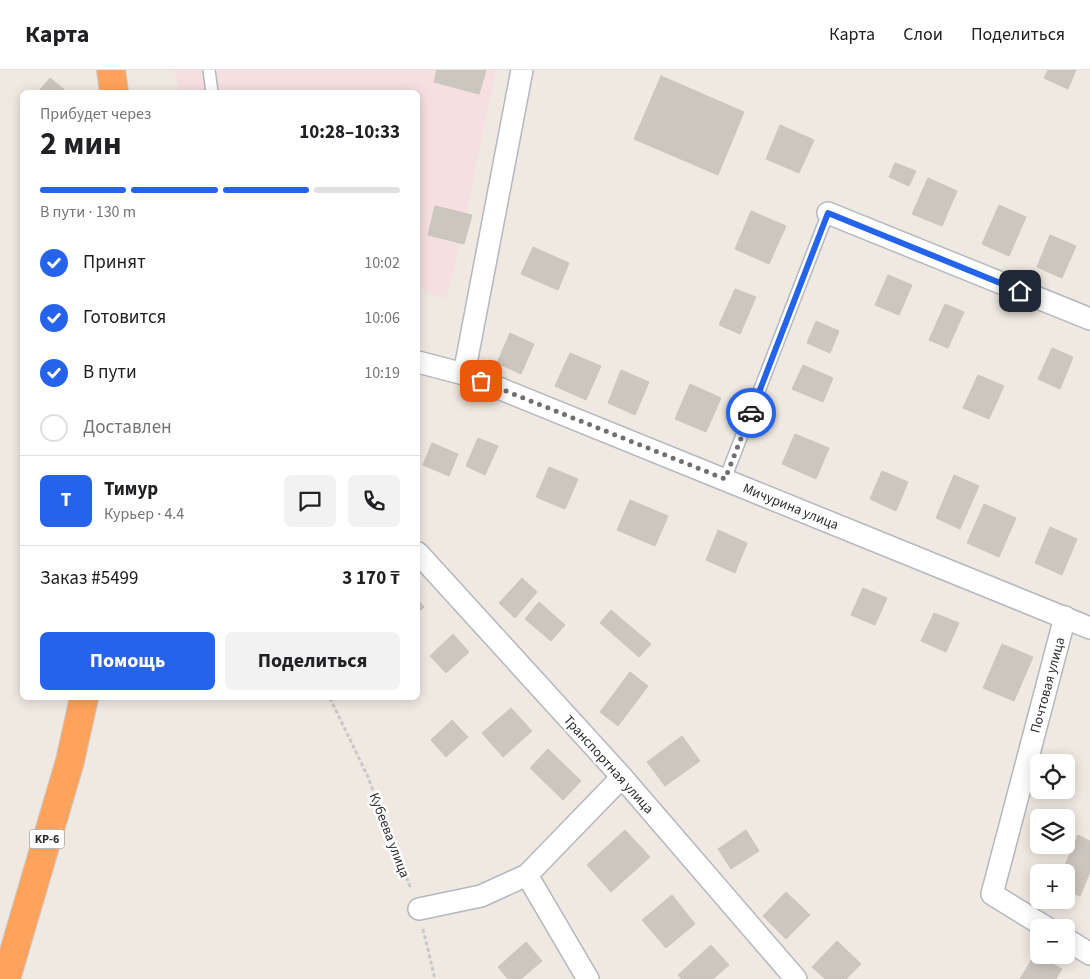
<!DOCTYPE html>
<html lang="ru">
<head>
<meta charset="utf-8">
<style>
	:root { --surface:#fff; --page:#f2f2f2; --text:#202124; --muted:#757577; --line:#e0e0e0; --accent:#2563eb }
	body { margin:0; font-family:"Source Sans 3",sans-serif; background:var(--page); color:var(--text); height:100vh; display:flex; flex-direction:column; font-size:19px; white-space:nowrap }
	* { box-sizing:border-box; margin:0 }
	p { font-size:16px; color:var(--muted) }
	.icon { flex:none; width:28px; height:28px; fill:none; stroke:currentColor; stroke-width:2; stroke-linecap:round; stroke-linejoin:round }
	.map { position:relative; flex:1; overflow:hidden }
	.drawer { position:absolute; left:20px; top:20px; width:400px; height:610px; display:flex; flex-direction:column; background:var(--surface); border-radius:8px; box-shadow:0 2px 12px #0003 }
	.drawer>* { flex:none }
	.fabs { position:absolute; left:1030px; top:684px; display:grid; gap:10px }
	.fabs a { display:grid; place-items:center; width:45px; height:45px; border-radius:8px; background:var(--surface); box-shadow:0 2px 12px #0003; font-size:25px }
	.pin { position:absolute; display:grid; place-items:center; width:42px; height:42px; color:#fff; margin:-21px; border-radius:10px; box-shadow:0 2px 8px #0006 }
	.courier { position:absolute; display:grid; place-items:center; width:50px; height:50px; margin:-25px; border:4px solid #2563eb; border-radius:50%; background:#fff; color:#222; box-shadow:0 1px 6px #0007 }
	.headline em { font-style:normal; font-weight:700 }
	.headline div { display:flex; flex-direction:column-reverse }
	.headline { display:flex; align-items:center; justify-content:space-between; height:85px; padding:0 20px }
	h1 { font-size:32px; font-weight:700; line-height:38px }
	.bar { display:grid; grid-template-columns:repeat(4,1fr); gap:8px 5px; align-content:center; height:60px; padding:0 20px }
	.bar i { height:6px; border-radius:4px; background:var(--line) }
	.bar .selected { background:var(--accent) }
	.bar p { grid-column:span 4 }
	.line { display:flex; align-items:center; gap:12px; padding:0 20px; border-top:1px solid var(--line) }
	.line div { flex:1 }
	.round { display:grid; place-items:center; flex:none; width:52px; height:52px; border-radius:8px; background:var(--page) }
	ol { padding:0 20px; list-style:none }
	li { display:flex; align-items:center; gap:15px; height:55px }
	li p { margin-inline-start:auto }
	li .icon { padding:5px; border-radius:50%; background:var(--accent); color:#fff; stroke-width:4 }
	li:last-child { color:var(--muted) }
	li i { width:28px; height:28px; border:2px solid var(--line); border-radius:50% }
	.primary-button { display:flex; gap:10px; margin-top:auto; padding:10px 20px }
	.primary-button a { flex:1; height:58px; border-radius:8px; background:var(--accent); color:#fff; font-size:20px; font-weight:700; line-height:58px; text-align:center }
	.primary-button a+a { background:var(--page); color:var(--text) }
	header { display:flex; align-items:center; gap:30px; box-sizing:border-box; height:70px; padding:0 25px; background:var(--surface); border-bottom:1px solid var(--line) }
	header strong { font-size:24px }
	nav { display:flex; gap:28px; margin-inline-start:auto; font-size:18px }
	.map>svg:first-child { display:block }
	.medical { fill:#f5dfe0 }
	.building { fill:#cbc7bf; stroke:#cbc5ba }
	.lines { fill:none; stroke-linecap:round; stroke-linejoin:round }
	.lane-casing { stroke:#b4b7c1; stroke-width:14 }
	.street-casing { stroke:#b4b7c1; stroke-width:24 }
	.highway-casing { stroke:#c9c9c9; stroke-width:30 }
	.path { stroke:#c9c9c9; stroke-width:3; stroke-dasharray:4 2.5; stroke-linecap:butt }
	.lane { stroke:#fff; stroke-width:11 }
	.street { stroke:#fff; stroke-width:21 }
	.highway { stroke:#ffa35c; stroke-width:28 }
	.done { stroke:#726f6d; stroke-width:5; stroke-dasharray:0 9 }
	.route { stroke:#2563eb; stroke-width:6 }
	.labels { text-anchor:middle; stroke-width:5; stroke-linejoin:round; paint-order:stroke }
	.shield { fill:#fff; stroke:#6d6d6d; stroke-width:1 }
	.shield-label { font-size:12px; font-weight:bold; fill:#2e2e2e }
	.street-label { font-size:14px; fill:#2e2e2e; stroke:#fff }
</style>
</head>
<body>
<header>
<strong>Карта</strong>
<nav><a>Карта</a><a>Слои</a><a>Поделиться</a></nav>
</header>
<div class="map">
<svg width="1090" height="909" viewBox="0 0 1090 909">
	<rect width="100%" height="100%" fill="#efe9e1"/>
	<path class="medical" d="M174,0H496L454,201L446,230L418,218V22H179Z"/>
	<g class="building">
		<path d="M437,0H486L479,24L434,12Z"/>
		<path d="M1048,0H1076L1068,19L1044,8Z"/>
		<path d="M661,6L744,42L718,105L634,69Z"/>
		<path d="M50,8L67,22H38Z"/>
		<path d="M780,55L814,70L799,103L766,89Z"/>
		<path d="M895,93L916,101L909,116L889,107Z"/>
		<path d="M928,108L957,121L942,156L912,144Z"/>
		<path d="M999,135L1026,147L1009,186L982,174Z"/>
		<path d="M435,136L472,145L464,174L428,165Z"/>
		<path d="M751,141L786,156L769,194L735,179Z"/>
		<path d="M1050,165L1076,176L1062,208L1037,197Z"/>
		<path d="M533,177L569,193L558,220L521,204Z"/>
		<path d="M888,205L912,215L899,245L875,235Z"/>
		<path d="M735,219L756,227L740,264L719,255Z"/>
		<path d="M945,234L964,242L948,278L929,270Z"/>
		<path d="M816,251L839,261L830,283L807,273Z"/>
		<path d="M510,263L534,274L521,304L497,293Z"/>
		<path d="M1052,278L1073,287L1060,319L1038,309Z"/>
		<path d="M570,283L601,296L586,330L555,316Z"/>
		<path d="M803,295L833,308L823,332L792,319Z"/>
		<path d="M621,300L649,312L635,345L608,333Z"/>
		<path d="M978,305L1004,316L989,349L963,338Z"/>
		<path d="M690,314L721,328L706,362L675,349Z"/>
		<path d="M795,364L829,378L816,409L782,394Z"/>
		<path d="M478,368L498,376L485,405L466,396Z"/>
		<path d="M432,373L458,384L449,406L423,395Z"/>
		<path d="M549,397L578,409L565,439L536,427Z"/>
		<path d="M882,401L908,412L896,441L870,429Z"/>
		<path d="M954,405L979,416L960,459L936,448Z"/>
		<path d="M630,430L668,446L655,476L617,460Z"/>
		<path d="M984,434L1016,448L999,487L967,473Z"/>
		<path d="M1050,457L1077,469L1062,505L1035,493Z"/>
		<path d="M718,460L747,473L735,503L706,490Z"/>
		<path d="M522,508L537,522L515,548L499,533Z"/>
		<path d="M863,518L887,528L875,555L851,545Z"/>
		<path d="M418,530L424,537L418,543Z"/>
		<path d="M539,532L565,555L551,571L525,549Z"/>
		<path d="M611,540L651,574L639,587L600,553Z"/>
		<path d="M934,543L959,553L946,582L921,571Z"/>
		<path d="M453,564L469,582L446,603L430,586Z"/>
		<path d="M1002,574L1033,587L1014,631L983,618Z"/>
		<path d="M630,602L648,616L618,656L600,642Z"/>
		<path d="M511,638L532,661L503,687L482,663Z"/>
		<path d="M452,650L468,667L446,687L431,670Z"/>
		<path d="M682,666L700,691L665,716L647,692Z"/>
		<path d="M548,679L581,711L563,730L530,698Z"/>
		<path d="M625,760L650,787L611,822L587,795Z"/>
		<path d="M746,760L759,781L731,799L718,779Z"/>
		<path d="M1078,765L1090,771V802L1080,826L1066,820V802H1062Z"/>
		<path d="M786,822L810,845L786,869L763,846Z"/>
		<path d="M672,825L695,854L666,878L642,850Z"/>
		<path d="M837,871L861,894L846,909H825L812,897Z"/>
		<path d="M526,872L542,891L521,909H508L498,897Z"/>
		<path d="M711,875L729,895L713,909H682L678,905Z"/>
		<path d="M1035,884L1062,899L1056,909H1020Z"/>
	</g>
	<g class="lines">
		<defs>
			<g id="lane">
				<path d="M209,0L212,22"/>
				<path d="M725,409L828,143"/>
			</g>
			<g id="street">
				<path d="M828,143L1090,249"/>
				<path d="M418,292L464,304L1090,558"/>
				<path d="M464,304L522,0"/>
				<path d="M418,483L622,707L796,909"/>
				<path d="M527,805L588,909"/>
				<path d="M419,839L481,826L527,805L622,707"/>
				<path d="M1047,858L992,824L1065,547"/>
				<path d="M1066,869L1090,884"/>
			</g>
			<g id="highway">
				<path d="M111,0L114,22"/>
				<path d="M6,909L70,691L84,628"/>
			</g>
		</defs>
		<use href="#lane" class="lane-casing"/>
		<use href="#street" class="street-casing"/>
		<use href="#highway" class="highway-casing"/>
		<g class="path">
			<path d="M330,628L368,707L411,819"/>
			<path d="M423,859L435,909"/>
		</g>
		<use href="#lane" class="lane"/>
		<use href="#street" class="street"/>
		<use href="#highway" class="highway"/>
	</g>
	<g class="lines">
		<path class="done" d="M481,311L725,409L751,343"/>
		<path class="route" d="M751,343L828,143L1020,221"/>
	</g>
	<g class="labels">
		<rect class="shield" x="29.5" y="759.5" width="35" height="19" rx="4"/>
		<g class="shield-label">
			<text x="47" y="773">KP-6</text>
		</g>
		<g class="street-label">
			<text transform="translate(791 436) rotate(22)" y="5">Мичурина улица</text>
			<text transform="translate(1047 615) rotate(-75)" y="5">Почтовая улица</text>
			<text transform="translate(609 694) rotate(48)" y="5">Транспортная улица</text>
			<text transform="translate(390 765) rotate(69)" y="5">Кубеева улица</text>
		</g>
	</g>
</svg>
<div class="fabs">
<a><svg class="icon" aria-label="locate" viewBox="0 0 24 24"><circle cx="12" cy="12" r="6"/><path d="M12 2v4M12 18v4M2 12h4M18 12h4"/></svg></a>
<a><svg class="icon" aria-label="layers" viewBox="0 0 24 24"><path d="M12 4l9 5-9 5-9-5zM3 14l9 5 9-5"/></svg></a>
<a>+</a>
<a>−</a>
</div>
<div class="pin" style="left:481px;top:311px;background:#ea580c"><svg class="icon" aria-label="bag" viewBox="0 0 24 24"><path d="M5 8h14l-1 12H6zM9 8a3 3 0 0 1 6 0"/></svg></div>
<div class="pin" style="left:1020px;top:221px;background:#1f2937"><svg class="icon" aria-label="home" viewBox="0 0 24 24"><path d="M3 11l9-7 9 7M6 9v11h12V9"/></svg></div>
<div class="courier" style="left:751px;top:343px"><svg class="icon" aria-label="car" viewBox="0 0 24 24"><path d="M5 17H2v-5l4-1 3-4h7l3 4 3 1v5h-3M9 17h6M6 11h13"/><circle cx="7" cy="17" r="2"/><circle cx="17" cy="17" r="2"/></svg></div>
<section class="drawer">
<div class="headline"><div><h1>2 мин</h1><p>Прибудет через</p></div><em>10:28–10:33</em></div>
<div class="bar"><i class="selected"></i><i class="selected"></i><i class="selected"></i><i></i><p>В пути · 130 m</p></div>
<ol>
<li><svg class="icon" aria-label="check" viewBox="0 0 24 24"><path d="M5 12l5 5 9-10"/></svg>Принят<p>10:02</p></li>
<li><svg class="icon" aria-label="check" viewBox="0 0 24 24"><path d="M5 12l5 5 9-10"/></svg>Готовится<p>10:06</p></li>
<li><svg class="icon" aria-label="check" viewBox="0 0 24 24"><path d="M5 12l5 5 9-10"/></svg>В пути<p>10:19</p></li>
<li><i></i>Доставлен</li>
</ol>
<div class="line" style="height:90px"><b class="round" style="background:var(--accent);color:#fff">Т</b><div><b>Тимур</b><p>Курьер · 4.4</p></div><a class="round"><svg class="icon" aria-label="chat" viewBox="0 0 24 24"><path d="M4 5h16v11H9l-5 4z"/></svg></a><a class="round"><svg class="icon" aria-label="phone" viewBox="0 0 24 24"><path d="M5 4h4l2 5-3 2q2 4 5 5l2-3 5 2v4C11 20 4 13 5 4z"/></svg></a></div>
<div class="line" style="height:65px"><div>Заказ #5499</div><b>3 170 ₸</b></div>
<div class="primary-button"><a>Помощь</a><a>Поделиться</a></div>
</section>
</div>
</body>
</html>
